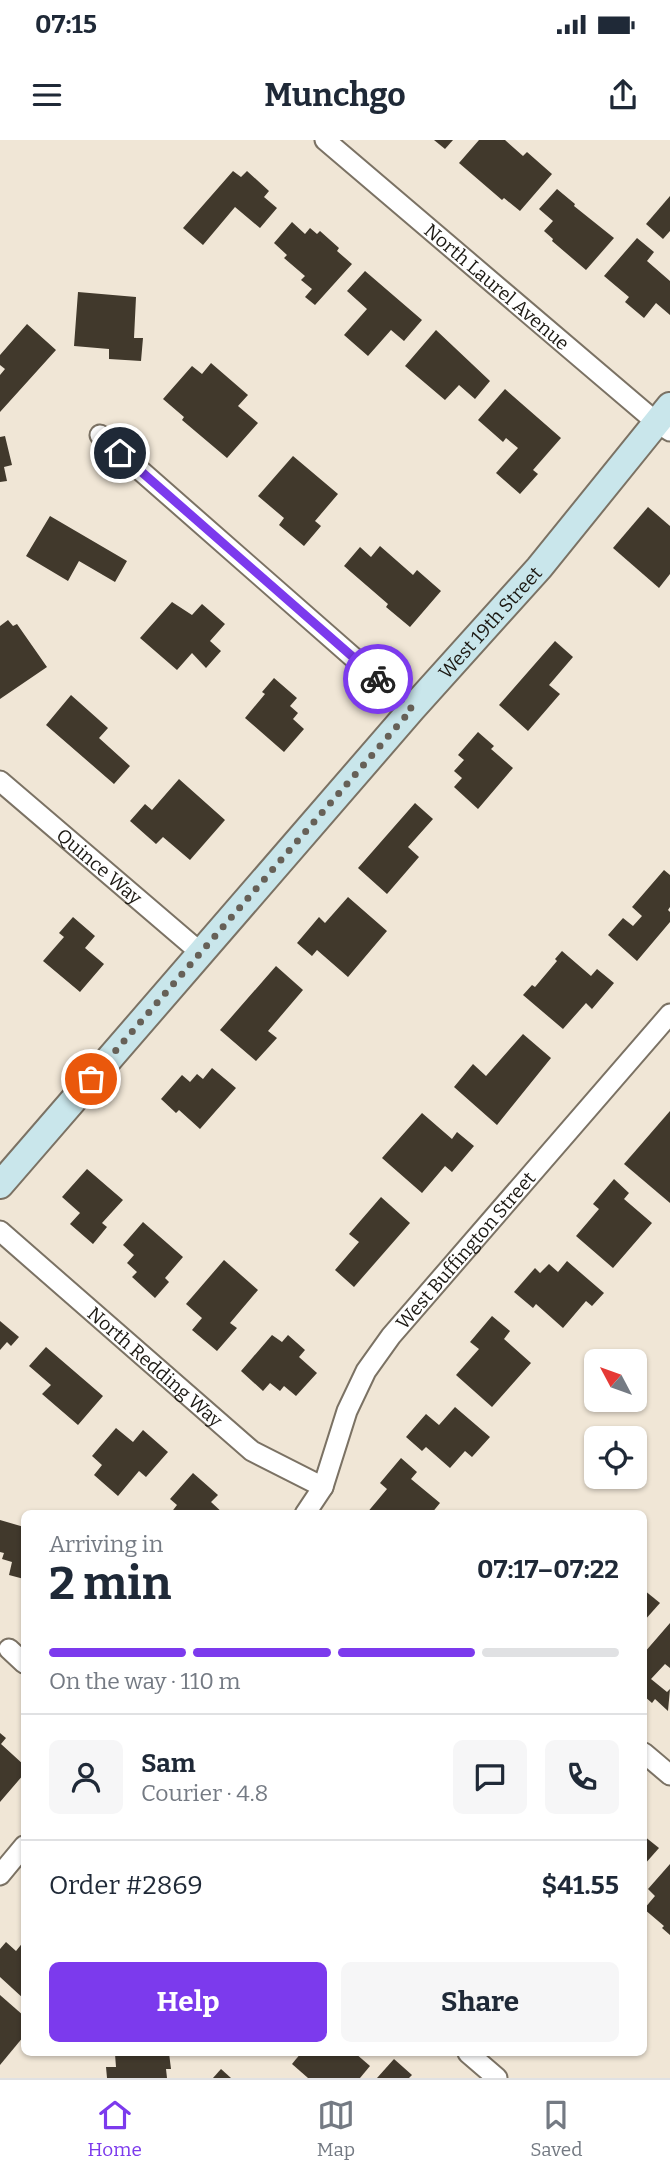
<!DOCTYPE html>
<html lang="en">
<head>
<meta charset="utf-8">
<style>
	:root { --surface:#fff; --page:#f6f6f7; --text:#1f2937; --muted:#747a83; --line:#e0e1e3; --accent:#7c3aed }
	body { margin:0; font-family:Bitter,serif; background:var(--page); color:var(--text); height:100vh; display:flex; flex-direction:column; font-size:26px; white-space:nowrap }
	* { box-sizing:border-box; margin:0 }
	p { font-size:23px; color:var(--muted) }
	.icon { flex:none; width:38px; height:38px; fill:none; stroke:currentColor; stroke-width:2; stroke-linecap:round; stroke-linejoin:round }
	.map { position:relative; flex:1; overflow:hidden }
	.panel { position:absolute; left:21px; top:1370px; width:626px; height:546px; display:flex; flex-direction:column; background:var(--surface); border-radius:10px; box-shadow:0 2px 5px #0004 }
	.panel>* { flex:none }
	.needle { width:46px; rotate:311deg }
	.fabs { position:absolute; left:584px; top:1209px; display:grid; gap:14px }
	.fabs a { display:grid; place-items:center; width:63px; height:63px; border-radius:10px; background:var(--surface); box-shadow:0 2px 5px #0004; font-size:35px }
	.pin { position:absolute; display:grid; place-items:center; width:60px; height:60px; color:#fff; margin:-30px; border:4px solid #fff; border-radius:50%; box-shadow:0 2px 7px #0007 }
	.courier { position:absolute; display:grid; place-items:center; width:70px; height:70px; margin:-35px; border:5px solid #7c3aed; border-radius:50%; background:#fff; color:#222; box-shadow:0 2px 9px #0007 }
	.head em { font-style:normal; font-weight:700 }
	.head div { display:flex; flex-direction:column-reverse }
	.head { display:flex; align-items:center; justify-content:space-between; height:119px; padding:0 28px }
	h1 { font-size:46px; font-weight:700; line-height:52px }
	.bar { display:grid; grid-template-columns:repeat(4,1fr); gap:10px 7px; align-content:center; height:84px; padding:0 28px }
	.bar i { height:9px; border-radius:5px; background:var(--line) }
	.bar .active { background:var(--accent) }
	.bar p { grid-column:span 4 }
	.line { display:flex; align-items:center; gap:18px; padding:0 28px; border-top:2px solid var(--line) }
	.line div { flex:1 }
	.round { display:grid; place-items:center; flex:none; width:74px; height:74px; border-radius:10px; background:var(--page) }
	.action { display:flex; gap:14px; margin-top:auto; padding:14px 28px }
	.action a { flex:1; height:80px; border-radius:10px; background:var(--accent); color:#fff; font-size:28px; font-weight:700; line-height:80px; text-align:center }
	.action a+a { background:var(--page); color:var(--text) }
	.status { display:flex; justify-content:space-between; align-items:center; height:49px; padding:0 35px; background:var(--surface); direction:ltr }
	.status svg { height:19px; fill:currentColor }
	header { display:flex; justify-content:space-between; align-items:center; height:91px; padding:0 28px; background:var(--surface); font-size:32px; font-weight:700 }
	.tab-bar { display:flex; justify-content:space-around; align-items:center; height:98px; border-top:2px solid var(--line); background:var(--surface); font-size:19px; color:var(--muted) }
	.tab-bar a { display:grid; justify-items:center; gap:4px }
	.tab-bar .active { color:var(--accent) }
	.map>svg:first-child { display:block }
	.building { fill:#41392c }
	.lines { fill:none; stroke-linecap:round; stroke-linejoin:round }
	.street-casing { stroke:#7b7264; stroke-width:23 }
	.secondary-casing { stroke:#7b7264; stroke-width:30 }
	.street { stroke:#fff; stroke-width:19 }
	.secondary { stroke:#c9e6eb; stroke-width:26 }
	.done { stroke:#666057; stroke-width:7; stroke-dasharray:0 12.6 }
	.route { stroke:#7c3aed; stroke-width:9 }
	.labels { text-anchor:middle; stroke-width:7; stroke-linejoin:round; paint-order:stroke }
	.street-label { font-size:19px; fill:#1b1812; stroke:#f0e6d6 }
</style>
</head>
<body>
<div class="status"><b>07:15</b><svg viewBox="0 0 49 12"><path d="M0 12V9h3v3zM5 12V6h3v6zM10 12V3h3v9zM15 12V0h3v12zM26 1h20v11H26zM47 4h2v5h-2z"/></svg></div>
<header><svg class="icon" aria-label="menu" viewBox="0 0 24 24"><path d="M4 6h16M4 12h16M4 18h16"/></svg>Munchgo<svg class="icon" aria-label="share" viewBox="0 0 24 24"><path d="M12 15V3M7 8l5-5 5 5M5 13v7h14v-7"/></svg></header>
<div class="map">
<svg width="670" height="1938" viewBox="0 0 670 1938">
	<rect width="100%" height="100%" fill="#f0e6d6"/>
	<g class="building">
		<path d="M434,0H453L445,9Z"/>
		<path d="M479,0H505L523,16L527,12L552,34L520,71L504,58L502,60L459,23Z"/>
		<path d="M233,31L241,37L247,31L269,51L264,57L277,68L260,88L235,67L203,105L183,88Z"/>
		<path d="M557,49L575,64L574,66L614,98L586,130L552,101L553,99L544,91L553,81L539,69Z"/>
		<path d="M670,56V91L663,99L646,84Z"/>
		<path d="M292,82L305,94L310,88L317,94L320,91L339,108L337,111L352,124L315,165L305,157L312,149L301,140L305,136L284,118L287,115L274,103Z"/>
		<path d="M637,98L654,112L647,121L670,141V175L656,163L644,178L625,162L629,157L604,136Z"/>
		<path d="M365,131L422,180L404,201L391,190L368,216L344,195L367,169L347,151Z"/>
		<path d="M78,152L136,157L134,198H143L141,221L109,219V209L74,206Z"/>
		<path d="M27,184L56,210L0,272V235L5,229L0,225V215Z"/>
		<path d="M436,190L490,241L475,259L459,245L445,260L405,226Z"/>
		<path d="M211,223L248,255L238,266L258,283L227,318L182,280L184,277L163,259L192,226L202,234Z"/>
		<path d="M505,249L561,298L533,330L538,334L520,354L496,333L518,308L506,298L503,302L478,280Z"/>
		<path d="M5,296L12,325L4,327L7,341L0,342V297Z"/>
		<path d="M293,316L338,354L315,381L321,386L304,406L279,385L284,378L258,356Z"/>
		<path d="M648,367L670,386V434L659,448L613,408Z"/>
		<path d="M50,376L127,421L115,442L79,421L68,441L26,416Z"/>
		<path d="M380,406L413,435L417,430L441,451L410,487L386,467L388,464L344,426L360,407L371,417Z"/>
		<path d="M172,462L192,475L202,464L225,484L210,501L221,511L206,528L192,513L177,530L140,498Z"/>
		<path d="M8,480L13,486L17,484L47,527L0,559V486Z"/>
		<path d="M555,501L573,517L549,545L560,554L528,591L499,565Z"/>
		<path d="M274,538L297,558L290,566L298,573L293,579L304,589L284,612L245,578L265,554L262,552Z"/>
		<path d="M71,555L108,588L99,598L130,626L114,644L46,585Z"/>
		<path d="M478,592L494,606L491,609L513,628L478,669L454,647L462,638L454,631L464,620L458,615Z"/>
		<path d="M179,639L225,680L190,720L163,697L156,704L130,681L145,664L152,670Z"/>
		<path d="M415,663L433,679L408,707L419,717L387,754L358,728Z"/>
		<path d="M664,730L670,735V767L668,770L670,772V782L637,821L608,795L623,778L633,786L642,776L632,767Z"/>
		<path d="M348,757L387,791L348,837L317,810L312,816L297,803L319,777L325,783Z"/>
		<path d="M73,777L95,796L85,808L104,824L80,852L43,821L64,797L59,793Z"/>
		<path d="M562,811L591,836L597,829L614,843L592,869L586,863L563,889L523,855L532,845L535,847L557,821L555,819Z"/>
		<path d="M276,826L303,850L268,891L277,898L256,921L220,890Z"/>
		<path d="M523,894L551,918L497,985L454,947L473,924L486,936Z"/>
		<path d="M212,928L236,948L200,989L179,970L176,973L161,959L182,935L190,942L197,934L203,939Z"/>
		<path d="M670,971V1063L624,1024Z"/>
		<path d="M422,973L452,999L457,992L474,1006L452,1032L445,1026L422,1053L382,1018Z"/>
		<path d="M87,1029L123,1060L102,1083L107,1087L93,1104L70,1084L80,1073L62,1057Z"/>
		<path d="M614,1039L629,1053L624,1059L652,1083L613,1128L576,1096L599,1069L593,1064Z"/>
		<path d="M381,1057L410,1083L354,1147L335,1130L359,1102L349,1094Z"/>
		<path d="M143,1082L183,1117L165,1138L169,1142L155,1158L132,1137L137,1132L127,1123L134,1115L123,1105Z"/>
		<path d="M224,1120L258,1150L230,1183L237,1188L217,1211L192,1190L202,1178L186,1164Z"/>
		<path d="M567,1121L604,1153L592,1166L586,1161L563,1188L536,1164L533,1168L514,1152L535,1128L540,1133L549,1124L558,1132Z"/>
		<path d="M492,1176L510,1191L504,1199L531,1223L492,1267L456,1235L479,1209L470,1202Z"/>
		<path d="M0,1181L19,1197L11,1206L7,1202L0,1210Z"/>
		<path d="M272,1195L282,1202L288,1195L305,1210L299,1217L317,1233L296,1256L284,1246L280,1251L270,1243L263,1251L241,1231Z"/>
		<path d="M46,1207L103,1256L78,1285L42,1254L51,1245L29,1226Z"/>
		<path d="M455,1267L490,1297L472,1317L465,1311L450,1328L426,1307L422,1311L406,1297L426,1274L439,1285Z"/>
		<path d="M116,1288L133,1302L143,1290L168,1312L146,1337L139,1331L118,1356L94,1335L102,1325L92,1316Z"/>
		<path d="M401,1318L417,1332L411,1339L440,1363L431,1374H366L387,1349L380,1343Z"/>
		<path d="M193,1333L218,1355L211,1362L224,1374H170L177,1365L170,1359Z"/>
		<path d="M0,1380L24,1387V1439L9,1435L12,1422L2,1419L4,1413L0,1412Z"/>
		<path d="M644,1450L660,1463L644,1481Z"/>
		<path d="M670,1483V1528L665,1524L651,1539L667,1552L670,1549L668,1571L655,1559L652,1563L644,1556V1513Z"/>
		<path d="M0,1593L6,1598L1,1604L24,1625V1634L0,1662Z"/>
		<path d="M644,1696L659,1708L644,1725Z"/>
		<path d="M670,1724V1795L662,1788L664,1786L644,1769L655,1756L648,1749Z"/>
		<path d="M24,1801V1859L0,1837V1809L6,1802L16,1811Z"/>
		<path d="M0,1855L24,1876V1896L0,1925Z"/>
		<path d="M169,1913L171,1929H166L167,1938H107L106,1927H116L115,1914Z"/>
		<path d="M301,1913H355L370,1926L360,1938H308L292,1924Z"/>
		<path d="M394,1919L412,1935L409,1938H377Z"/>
		<path d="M221,1929L231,1938H213Z"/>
	</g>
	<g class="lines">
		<defs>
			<g id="street">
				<path id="s1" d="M325,0L656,282L670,291"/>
				<path d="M100,295L412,569"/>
				<path id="s2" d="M0,641L201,813"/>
				<path id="s3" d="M0,1091L252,1311L323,1347"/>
				<path id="s4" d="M305,1374L323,1347L347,1271L366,1231L391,1196L670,874"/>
				<path d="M9,1509L24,1523"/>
				<path d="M644,1613L670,1635"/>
				<path d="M0,1735L24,1706"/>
				<path d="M468,1913L497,1938"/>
			</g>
			<g id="secondary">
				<path id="s5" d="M0,1045L412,569L539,428L670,266"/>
			</g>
		</defs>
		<use href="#street" class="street-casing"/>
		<use href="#secondary" class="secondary-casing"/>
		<use href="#street" class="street"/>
		<use href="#secondary" class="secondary"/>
	</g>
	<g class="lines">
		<path class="done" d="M91,939L412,569L378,539"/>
		<path class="route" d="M120,313L378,539"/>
	</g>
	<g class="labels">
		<g class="street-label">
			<text dy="7" stroke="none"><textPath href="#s1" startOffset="226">North Laurel Avenue</textPath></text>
			<text dy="7" stroke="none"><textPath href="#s5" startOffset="746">West 19th Street</textPath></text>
			<text dy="7" stroke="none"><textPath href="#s2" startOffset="131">Quince Way</textPath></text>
			<text dy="7" stroke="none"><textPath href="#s4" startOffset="313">West Buffington Street</textPath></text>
			<text dy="7" stroke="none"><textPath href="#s3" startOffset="206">North Redding Way</textPath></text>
		</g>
	</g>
</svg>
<div class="fabs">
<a><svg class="needle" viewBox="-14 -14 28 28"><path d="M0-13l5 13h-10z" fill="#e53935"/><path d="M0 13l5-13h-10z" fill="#747a83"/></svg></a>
<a><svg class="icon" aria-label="locate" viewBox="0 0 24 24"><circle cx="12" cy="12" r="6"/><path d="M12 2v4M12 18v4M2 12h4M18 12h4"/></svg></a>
</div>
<div class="pin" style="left:91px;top:939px;background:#ea580c"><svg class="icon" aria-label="bag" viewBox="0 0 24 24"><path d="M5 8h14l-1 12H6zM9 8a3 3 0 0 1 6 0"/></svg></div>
<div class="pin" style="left:120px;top:313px;background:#1f2937"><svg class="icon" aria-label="home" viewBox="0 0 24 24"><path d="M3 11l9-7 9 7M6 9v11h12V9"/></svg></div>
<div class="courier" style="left:378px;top:539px"><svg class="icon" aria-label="bike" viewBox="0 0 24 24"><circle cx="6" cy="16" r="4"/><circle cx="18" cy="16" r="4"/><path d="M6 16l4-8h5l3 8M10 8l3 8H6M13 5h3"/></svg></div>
<section class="panel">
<div class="head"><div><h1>2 min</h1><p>Arriving in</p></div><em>07:17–07:22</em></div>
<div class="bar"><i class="active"></i><i class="active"></i><i class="active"></i><i></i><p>On the way · 110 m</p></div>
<div class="line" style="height:126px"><a class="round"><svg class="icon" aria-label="person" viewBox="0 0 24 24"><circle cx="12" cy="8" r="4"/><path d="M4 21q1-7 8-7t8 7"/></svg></a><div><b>Sam</b><p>Courier · 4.8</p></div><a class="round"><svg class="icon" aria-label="chat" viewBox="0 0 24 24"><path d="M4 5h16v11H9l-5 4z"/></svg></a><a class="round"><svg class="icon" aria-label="phone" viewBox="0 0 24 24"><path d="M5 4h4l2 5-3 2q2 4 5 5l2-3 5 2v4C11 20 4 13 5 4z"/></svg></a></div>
<div class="line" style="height:91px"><div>Order #2869</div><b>$41.55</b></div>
<div class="action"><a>Help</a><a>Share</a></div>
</section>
</div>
<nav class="tab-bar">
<a class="active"><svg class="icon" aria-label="home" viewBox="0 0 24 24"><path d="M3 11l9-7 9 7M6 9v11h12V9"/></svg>Home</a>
<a><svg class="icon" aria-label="map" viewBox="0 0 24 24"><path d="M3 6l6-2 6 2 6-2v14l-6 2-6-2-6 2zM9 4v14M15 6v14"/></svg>Map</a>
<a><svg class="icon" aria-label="saved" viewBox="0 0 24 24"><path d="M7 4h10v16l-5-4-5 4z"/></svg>Saved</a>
</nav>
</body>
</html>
